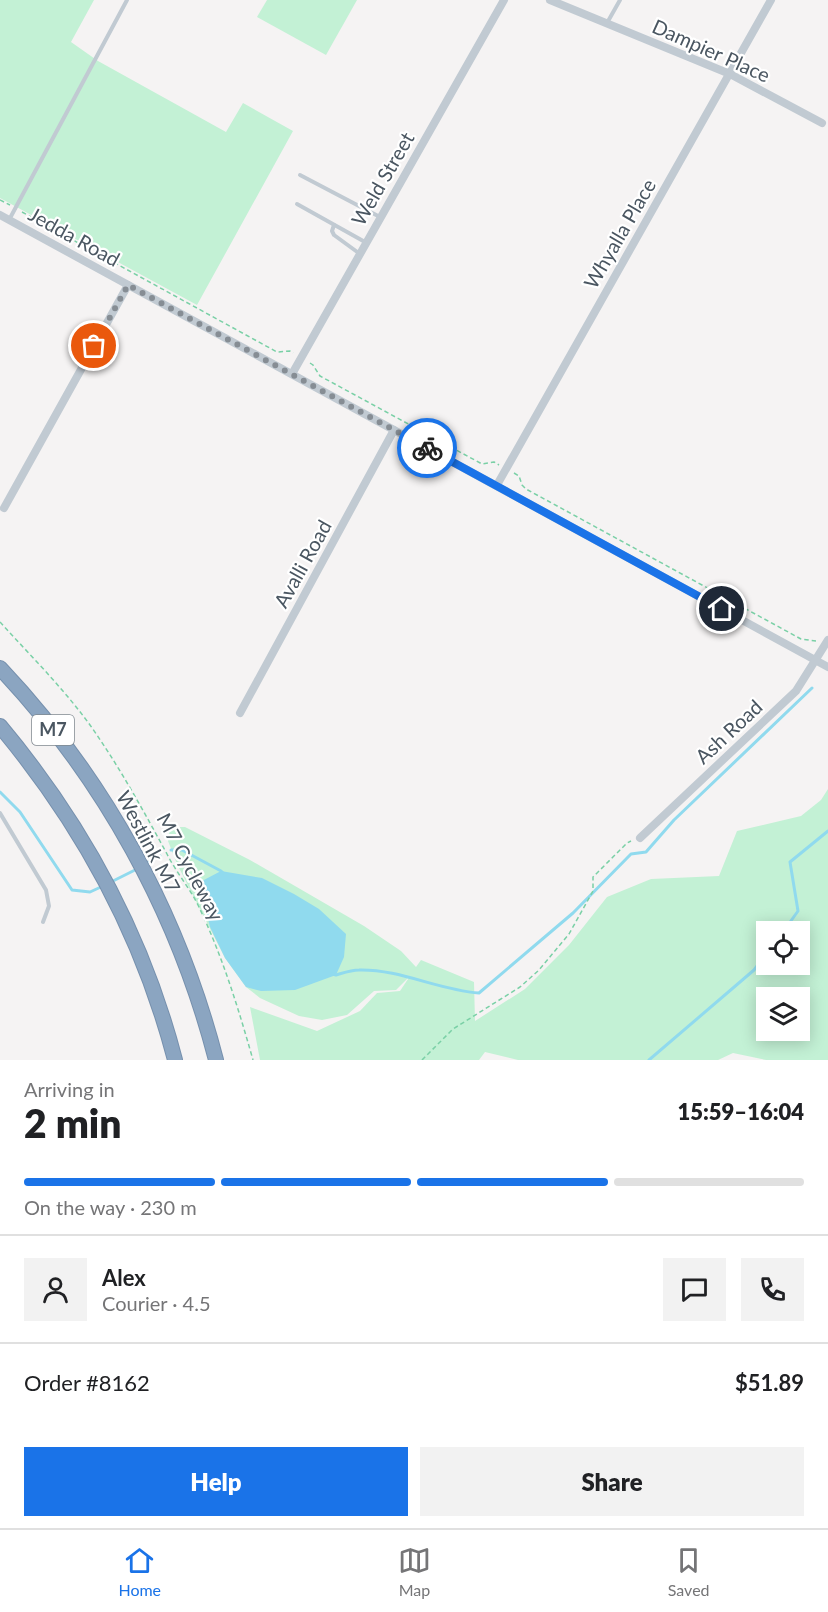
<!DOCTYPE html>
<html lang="en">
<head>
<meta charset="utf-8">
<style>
	:root { --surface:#fff; --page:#f2f2f2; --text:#202124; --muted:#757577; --line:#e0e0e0; --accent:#1a73e8 }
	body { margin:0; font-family:Lato,sans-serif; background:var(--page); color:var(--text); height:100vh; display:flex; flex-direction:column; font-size:22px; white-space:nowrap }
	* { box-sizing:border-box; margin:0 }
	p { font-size:20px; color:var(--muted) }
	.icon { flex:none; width:33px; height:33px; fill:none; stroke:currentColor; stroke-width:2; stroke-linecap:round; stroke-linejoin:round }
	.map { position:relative; height:1060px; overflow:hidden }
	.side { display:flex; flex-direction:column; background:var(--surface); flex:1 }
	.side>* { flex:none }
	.buttons { position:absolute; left:756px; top:921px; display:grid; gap:12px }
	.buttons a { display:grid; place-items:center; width:54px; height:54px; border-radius:0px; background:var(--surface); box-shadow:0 3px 15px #0003; font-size:30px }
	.pin { position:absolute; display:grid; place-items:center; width:51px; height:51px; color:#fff; margin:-26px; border:3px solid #fff; border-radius:50%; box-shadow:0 2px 6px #0007 }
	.courier { position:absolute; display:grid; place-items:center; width:60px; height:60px; margin:-30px; border:4px solid #1a73e8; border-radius:50%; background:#fff; color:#222; box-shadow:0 2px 8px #0007 }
	.overview em { font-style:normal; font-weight:800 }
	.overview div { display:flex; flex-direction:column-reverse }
	.overview { display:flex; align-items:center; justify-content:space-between; height:102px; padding:0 24px }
	h1 { font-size:39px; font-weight:800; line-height:45px }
	.bar { display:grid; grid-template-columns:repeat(4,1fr); gap:9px 6px; align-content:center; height:72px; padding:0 24px }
	.bar i { height:8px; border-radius:4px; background:var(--line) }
	.bar .on { background:var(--accent) }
	.bar p { grid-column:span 4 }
	.line { display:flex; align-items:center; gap:15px; padding:0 24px; border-top:2px solid var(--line) }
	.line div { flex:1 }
	.round { display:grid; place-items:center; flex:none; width:63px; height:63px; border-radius:0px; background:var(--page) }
	.primary-button { display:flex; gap:12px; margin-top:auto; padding:12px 24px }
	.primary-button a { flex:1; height:69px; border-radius:0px; background:var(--accent); color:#fff; font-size:24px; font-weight:800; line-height:69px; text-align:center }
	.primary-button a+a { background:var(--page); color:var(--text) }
	.menu { display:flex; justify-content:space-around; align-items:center; height:84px; border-top:2px solid var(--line); background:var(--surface); font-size:16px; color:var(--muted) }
	.menu a { display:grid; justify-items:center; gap:3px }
	.menu .on { color:var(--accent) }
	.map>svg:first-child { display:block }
	.green { fill:#c3f1d5; fill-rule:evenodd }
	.water { fill:#90daee }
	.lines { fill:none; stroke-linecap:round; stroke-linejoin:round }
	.stream { stroke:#90daee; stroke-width:3 }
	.highway-casing { stroke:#7690ad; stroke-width:16 }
	.path { stroke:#7ad0a6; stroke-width:1.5; stroke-dasharray:4.5 3; stroke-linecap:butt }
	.lane { stroke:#c1cad2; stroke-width:4 }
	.street { stroke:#c1cad2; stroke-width:8 }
	.highway { stroke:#8ba5c1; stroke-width:14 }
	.done { stroke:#868d94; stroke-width:6; stroke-dasharray:0 10.8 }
	.route { stroke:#1a73e8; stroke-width:8 }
	.labels { text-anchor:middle; stroke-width:4.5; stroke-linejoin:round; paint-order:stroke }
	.shield { fill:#fff; stroke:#808990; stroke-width:1.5 }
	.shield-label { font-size:18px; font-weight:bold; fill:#4a5661 }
	.street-label { font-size:20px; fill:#4a5661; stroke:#fff }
</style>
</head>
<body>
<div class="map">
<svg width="828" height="1060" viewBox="0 0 828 1060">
	<rect width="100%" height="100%" fill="#f5f3f3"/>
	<g class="green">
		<path d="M0,0H94L71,42L98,61L226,132L243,103L293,131L197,305L0,198Z"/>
		<path d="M267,0H357L326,55L257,17Z"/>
		<path d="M828,789V1060H766L733,1053L718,1060H518L485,1052L479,1060H260L250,1007L317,1031L360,1011L377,993L400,991L410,976L396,990L374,991L347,1015L322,1020L299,1016L260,998L246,987L225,958L177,864L168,841L170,827H185L250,860L364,926L401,951L416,967L421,960L474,982L475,1021L525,989L569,945L607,897L651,879L719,876L737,831L801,816L821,800ZM766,932H800V964H766ZM766,998H800V1030H766Z"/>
	</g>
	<path class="water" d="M221,871L262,878L294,894L319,909L346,934L344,957L336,975L295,990L261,991L246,987L225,958L210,927L202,894V881Z"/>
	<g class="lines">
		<g class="stream">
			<path d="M0,792L20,812L72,890L90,892L103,886"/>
			<path d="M171,850H182L221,871L223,873"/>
			<path d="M156,858L160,856"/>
			<path d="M146,864L153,860"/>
			<path d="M111,882L137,869"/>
			<path d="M783,932L798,911L790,862L828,831"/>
			<path d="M332,974L336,975C343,973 351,970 359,970C400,969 438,990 479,993L573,913L631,854L646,852L674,820L812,688"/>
			<path d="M649,1060L754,970L766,954"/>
		</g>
		<defs>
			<g id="highway">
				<path d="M0,668C104,778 178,913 216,1060"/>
				<path d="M0,726C82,824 143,937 175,1060"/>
			</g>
		</defs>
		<use href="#highway" class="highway-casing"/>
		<g class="path">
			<path d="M0,200L10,205"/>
			<path d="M22,212L277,352L290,351L293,353"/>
			<path d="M310,363L313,365L320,376L482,464L494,462L499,465"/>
			<path d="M514,473L519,476L522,485L526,489L801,639L816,641"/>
			<path d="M0,622C30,655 63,688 90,725C119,766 143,810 167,854C176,872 189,887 198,905C222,955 238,1007 253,1060"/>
			<path d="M422,1060L453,1029L520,987L539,970L569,934L593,891V877L627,843L631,841"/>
		</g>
		<g class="lane">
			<path d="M607,23L620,0"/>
			<path d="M300,175L380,217"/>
			<path d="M297,204L365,242"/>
			<path d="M9,220L127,0"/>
			<path d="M334,225L332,231L334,235L360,254"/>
			<path d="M0,813L46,890L49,906L43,922"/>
		</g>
		<g class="street">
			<path d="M550,0L730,74L822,123"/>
			<path d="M0,215L828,667"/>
			<path d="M292,374L504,0"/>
			<path d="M497,485L771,0"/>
			<path d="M4,508L128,285"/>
			<path d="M240,713L394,430"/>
			<path d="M640,838L796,691L828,640"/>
		</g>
		<use href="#highway" class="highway"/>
	</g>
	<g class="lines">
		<path class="done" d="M94,346L128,285L427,448"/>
		<path class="route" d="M427,448L722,609"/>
	</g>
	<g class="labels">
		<rect class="shield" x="32" y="715" width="42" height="30" rx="4.5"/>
		<g class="shield-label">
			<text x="53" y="736">M7</text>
		</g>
		<g class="street-label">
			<text transform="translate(711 51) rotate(24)" y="7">Dampier Place</text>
			<text transform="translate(383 179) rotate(-60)" y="7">Weld Street</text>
			<text transform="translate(620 234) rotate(-60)" y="7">Whyalla Place</text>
			<text transform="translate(74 237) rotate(29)" y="7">Jedda Road</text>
			<text transform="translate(303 564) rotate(-61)" y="7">Avalli Road</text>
			<text transform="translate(729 732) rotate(-43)" y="7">Ash Road</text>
			<text transform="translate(148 842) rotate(62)" y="7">Westlink M7</text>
			<text transform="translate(190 867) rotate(62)" y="7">M7 Cycleway</text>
		</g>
	</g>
</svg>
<div class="buttons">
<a><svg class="icon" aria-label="locate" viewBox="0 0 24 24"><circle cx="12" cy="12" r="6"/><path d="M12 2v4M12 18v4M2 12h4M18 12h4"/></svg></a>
<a><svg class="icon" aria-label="layers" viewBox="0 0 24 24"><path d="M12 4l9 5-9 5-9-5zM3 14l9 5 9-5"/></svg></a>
</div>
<div class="pin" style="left:94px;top:346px;background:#ea580c"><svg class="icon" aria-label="bag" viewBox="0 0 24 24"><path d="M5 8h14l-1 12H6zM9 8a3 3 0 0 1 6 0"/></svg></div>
<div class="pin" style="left:722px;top:609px;background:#1f2937"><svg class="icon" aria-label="home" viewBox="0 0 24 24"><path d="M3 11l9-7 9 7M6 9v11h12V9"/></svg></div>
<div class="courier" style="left:427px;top:448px"><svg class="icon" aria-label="bike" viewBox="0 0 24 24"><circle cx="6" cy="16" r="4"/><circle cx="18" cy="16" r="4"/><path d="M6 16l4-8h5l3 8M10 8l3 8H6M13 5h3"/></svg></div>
</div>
<section class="side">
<div class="overview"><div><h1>2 min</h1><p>Arriving in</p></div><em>15:59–16:04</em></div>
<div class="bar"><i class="on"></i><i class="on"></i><i class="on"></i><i></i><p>On the way · 230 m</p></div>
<div class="line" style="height:108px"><a class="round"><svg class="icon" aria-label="person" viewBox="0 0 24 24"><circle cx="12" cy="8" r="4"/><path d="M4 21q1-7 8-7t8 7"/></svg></a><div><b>Alex</b><p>Courier · 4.5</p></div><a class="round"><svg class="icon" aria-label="chat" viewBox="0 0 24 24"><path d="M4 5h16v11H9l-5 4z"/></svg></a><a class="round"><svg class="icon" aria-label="phone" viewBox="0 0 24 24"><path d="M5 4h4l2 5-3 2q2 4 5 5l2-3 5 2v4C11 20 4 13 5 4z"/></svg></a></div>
<div class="line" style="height:78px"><div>Order #8162</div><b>$51.89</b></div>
<div class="primary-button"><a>Help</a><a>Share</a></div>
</section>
<nav class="menu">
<a class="on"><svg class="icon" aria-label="home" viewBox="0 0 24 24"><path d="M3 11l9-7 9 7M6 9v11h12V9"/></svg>Home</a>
<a><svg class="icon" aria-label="map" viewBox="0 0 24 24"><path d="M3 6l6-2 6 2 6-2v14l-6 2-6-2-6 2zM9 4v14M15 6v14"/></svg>Map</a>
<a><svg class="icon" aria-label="saved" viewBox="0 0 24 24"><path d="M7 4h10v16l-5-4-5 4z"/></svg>Saved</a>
</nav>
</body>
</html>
